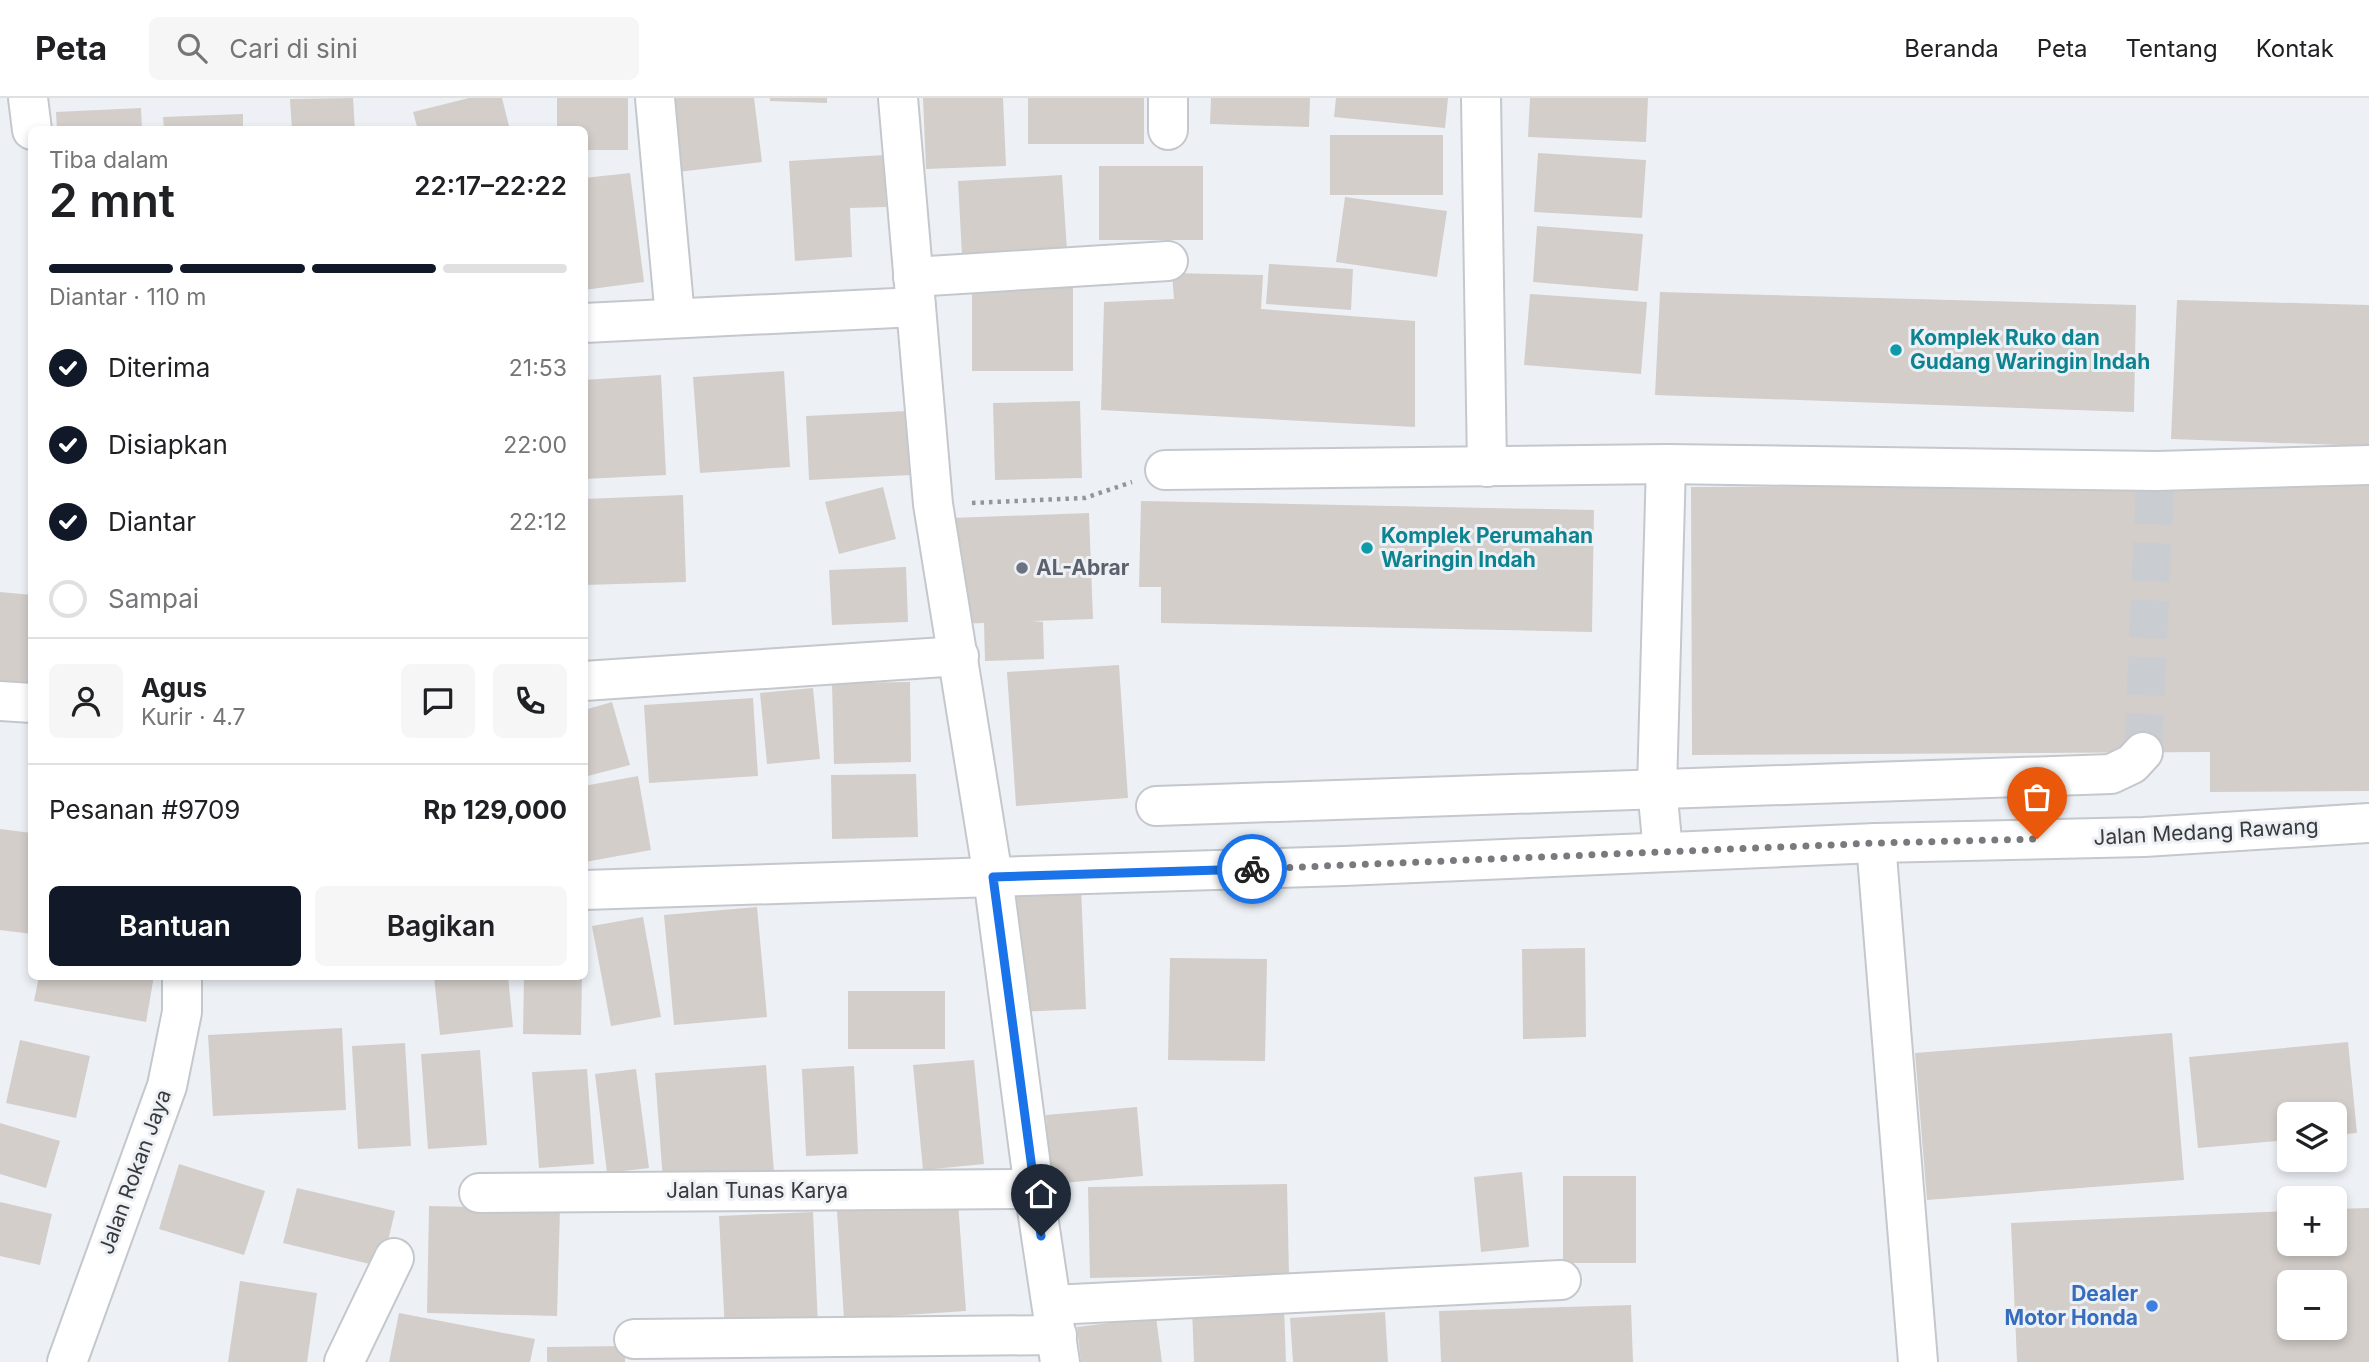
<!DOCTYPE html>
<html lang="id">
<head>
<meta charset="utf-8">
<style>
	:root { --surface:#fff; --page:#f6f6f6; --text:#202124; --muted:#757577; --line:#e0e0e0; --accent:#111827 }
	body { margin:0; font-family:Inter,sans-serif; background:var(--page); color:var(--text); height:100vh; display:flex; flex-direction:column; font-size:26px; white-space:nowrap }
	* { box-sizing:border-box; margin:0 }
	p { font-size:23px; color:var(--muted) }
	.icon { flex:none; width:38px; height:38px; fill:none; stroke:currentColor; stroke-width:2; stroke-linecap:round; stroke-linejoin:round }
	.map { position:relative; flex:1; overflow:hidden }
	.panel { position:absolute; left:28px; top:28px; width:560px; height:854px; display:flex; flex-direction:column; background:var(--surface); border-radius:10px; box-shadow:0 4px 10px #0003 }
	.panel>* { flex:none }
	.controls { position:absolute; left:2277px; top:1004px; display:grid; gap:14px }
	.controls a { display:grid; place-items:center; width:70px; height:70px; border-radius:10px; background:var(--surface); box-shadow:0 4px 10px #0003; font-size:35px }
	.pin { position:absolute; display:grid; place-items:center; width:60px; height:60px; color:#fff; margin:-72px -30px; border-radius:50% 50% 50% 0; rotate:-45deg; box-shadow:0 0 7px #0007 }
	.pin .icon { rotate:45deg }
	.courier { position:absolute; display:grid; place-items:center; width:70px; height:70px; margin:-35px; border:5px solid #1a73e8; border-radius:50%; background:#fff; color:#222; box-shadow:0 2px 9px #0007 }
	.summary em { font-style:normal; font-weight:600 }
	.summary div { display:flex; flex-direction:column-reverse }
	.summary { display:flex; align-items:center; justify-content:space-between; height:119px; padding:0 21px }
	h1 { font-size:46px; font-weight:600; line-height:52px }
	.bar { display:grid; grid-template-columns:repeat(4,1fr); gap:10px 7px; align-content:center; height:84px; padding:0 21px }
	.bar i { height:9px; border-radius:5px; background:var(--line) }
	.bar .on { background:var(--accent) }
	.bar p { grid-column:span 4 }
	.line { display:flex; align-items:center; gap:18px; padding:0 21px; border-top:2px solid var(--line) }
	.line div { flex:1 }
	.round { display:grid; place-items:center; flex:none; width:74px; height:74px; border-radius:10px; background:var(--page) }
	ol { padding:0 21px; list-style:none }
	li { display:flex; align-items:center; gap:21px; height:77px }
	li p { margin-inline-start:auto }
	li .icon { padding:7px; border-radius:50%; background:var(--accent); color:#fff; stroke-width:4 }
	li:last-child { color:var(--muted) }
	li i { width:38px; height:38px; border:4px solid var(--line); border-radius:50% }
	.cta { display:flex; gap:14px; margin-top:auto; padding:14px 21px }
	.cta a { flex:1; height:80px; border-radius:10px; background:var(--accent); color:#fff; font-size:28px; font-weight:600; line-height:80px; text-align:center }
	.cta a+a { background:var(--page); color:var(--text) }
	header { display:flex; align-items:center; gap:42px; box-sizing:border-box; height:98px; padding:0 35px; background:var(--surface); border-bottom:2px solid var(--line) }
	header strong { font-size:33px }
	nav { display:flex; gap:38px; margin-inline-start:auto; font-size:24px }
	.search { width:490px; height:63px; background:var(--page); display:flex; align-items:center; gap:18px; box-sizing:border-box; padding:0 24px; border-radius:10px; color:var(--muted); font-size:26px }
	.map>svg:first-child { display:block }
	.building { fill:#d3ceca; fill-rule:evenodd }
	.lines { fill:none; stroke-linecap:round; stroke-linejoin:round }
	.minor-tunnel { stroke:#c9ccd1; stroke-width:38; stroke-dasharray:38 19; stroke-linecap:butt }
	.minor-casing { stroke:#c4c8cd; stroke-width:42 }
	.path { stroke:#939599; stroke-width:4.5; stroke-dasharray:3.5 5; stroke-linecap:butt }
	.minor { stroke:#fff; stroke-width:38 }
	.done { stroke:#787a7d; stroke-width:7; stroke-dasharray:0 12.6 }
	.route { stroke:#1a73e8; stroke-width:9 }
	.culture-dot { fill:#0f9aa8; stroke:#edf1f6; stroke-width:2.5 }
	.worship-dot { fill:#6b7280; stroke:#edf1f6; stroke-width:2.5 }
	.shop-dot { fill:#3f7fe0; stroke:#edf1f6; stroke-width:2.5 }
	.labels { text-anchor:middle; stroke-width:6; stroke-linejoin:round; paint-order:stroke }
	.culture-label { font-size:21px; font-weight:bold; fill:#0d838f; stroke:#edf1f6; text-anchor:start }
	.worship-label { font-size:21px; font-weight:bold; fill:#5b616d; stroke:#edf1f6; text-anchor:start }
	.street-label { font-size:21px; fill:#393a3c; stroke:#edf1f6 }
	.shop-label { font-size:21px; font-weight:bold; fill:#366cbe; stroke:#edf1f6; text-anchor:end }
</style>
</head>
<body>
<header>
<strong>Peta</strong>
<div class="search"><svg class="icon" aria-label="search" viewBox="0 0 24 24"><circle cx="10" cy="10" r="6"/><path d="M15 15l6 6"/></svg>Cari di sini</div>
<nav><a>Beranda</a><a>Peta</a><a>Tentang</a><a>Kontak</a></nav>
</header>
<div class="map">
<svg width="2369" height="1264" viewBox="0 0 2369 1264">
	<rect width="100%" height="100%" fill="#edf1f6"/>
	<g class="building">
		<path d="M353,0L355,32H292L290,1Z"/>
		<path d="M469,0H502L510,32H418L413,14Z"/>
		<path d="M557,0H628V52H584V32H557Z"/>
		<path d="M670,0H754L762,64L678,74Z"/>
		<path d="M770,0H827V5L770,3Z"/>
		<path d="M923,0H1003L1006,68L926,71Z"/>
		<rect x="1028" y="0" width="116" height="46"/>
		<path d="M1211,0H1310L1309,29L1210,26Z"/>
		<path d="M1336,0H1448L1445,30L1334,19Z"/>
		<path d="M1530,0H1648L1646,44L1528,39Z"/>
		<path d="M141,10L142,32H57L56,14Z"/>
		<path d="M243,16V32H164L163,19Z"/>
		<rect x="1330" y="37" width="113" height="60"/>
		<path d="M1538,55L1646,62L1642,120L1534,114Z"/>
		<path d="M884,57L886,109L850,110L852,159L795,163L789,63Z"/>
		<rect x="1099" y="68" width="104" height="74"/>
		<path d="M630,75L644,184L584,192V80Z"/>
		<path d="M1062,77L1067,152L962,158L958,83Z"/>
		<path d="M1345,99L1447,113L1437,179L1336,164Z"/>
		<path d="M1537,128L1643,136L1638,193L1533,184Z"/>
		<path d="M1269,166L1353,171L1351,212L1266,206Z"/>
		<path d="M1172,175L1263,177L1261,211L1415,223V329L1101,312L1104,204L1174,201Z"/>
		<rect x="972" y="185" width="101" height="88"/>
		<path d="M1660,194L2136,207L2134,314L1655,297Z"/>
		<path d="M1530,196L1647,204L1641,276L1524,267Z"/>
		<path d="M2177,202L2369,207V348L2171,341Z"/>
		<path d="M784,273L790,369L700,375L693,279Z"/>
		<path d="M661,277L666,377L584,381V282Z"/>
		<path d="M1080,303L1082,380L995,382L993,305Z"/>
		<path d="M908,313L911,377L809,382L806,318Z"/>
		<path d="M2369,385V693L2210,694V654L1692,657L1691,389Z"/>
		<path d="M883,389L896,441L839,456L825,404Z"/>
		<path d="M683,397L686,484L584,487V401Z"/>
		<path d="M1141,403L1594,412L1592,534L1161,525V489H1139Z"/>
		<path d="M1089,415L1093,521L1033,523L1043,524L1044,561L985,563L984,525L955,526L951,420Z"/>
		<path d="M906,469L908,524L832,527L829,472Z"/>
		<path d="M0,494L32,497V590L0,587Z"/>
		<path d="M1119,567L1128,700L1016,708L1007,574Z"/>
		<path d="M910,584L911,664L834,666L832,585Z"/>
		<path d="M813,590L820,661L767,666L760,595Z"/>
		<path d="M753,600L758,678L649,685L644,607Z"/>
		<path d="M612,604L630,667L584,679V612Z"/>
		<path d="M916,676L918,739L832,741L831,677Z"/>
		<path d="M638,678L651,752L585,764L584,688Z"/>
		<path d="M0,731L32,735V836L0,832Z"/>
		<path d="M1081,789L1086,911L1017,914L1012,793Z"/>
		<path d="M757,809L767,919L674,927L664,817Z"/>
		<path d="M643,819L661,919L611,928L592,828Z"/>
		<path d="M1585,850L1586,939L1523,941L1522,851Z"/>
		<path d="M1170,860L1267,861L1265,963L1168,962Z"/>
		<path d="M39,878H154L146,924L34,903Z"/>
		<path d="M434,878H508L513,929L440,937Z"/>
		<path d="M524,878H582L581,937L523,936Z"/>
		<rect x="848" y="893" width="97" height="58"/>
		<path d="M342,930L346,1012L213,1018L208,937Z"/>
		<path d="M2172,935L2184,1082L1927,1102L1915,955Z"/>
		<path d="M20,942L90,958L76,1020L6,1005Z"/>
		<path d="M2348,944L2357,1035L2334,1037V1017H2289V1042L2198,1050L2189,959Z"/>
		<path d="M405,945L411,1048L358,1051L352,948Z"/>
		<path d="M480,952L487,1047L428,1051L421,956Z"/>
		<path d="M974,962L984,1066L923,1072L913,967Z"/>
		<path d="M766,967L774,1075L663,1083L655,975Z"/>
		<path d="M854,968L858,1056L806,1058L802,971Z"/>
		<path d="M587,971L594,1066L539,1070L532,974Z"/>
		<path d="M636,971L649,1070L607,1075L595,976Z"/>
		<path d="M1137,1009L1143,1078L1051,1086L1046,1017Z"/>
		<path d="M0,1025L60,1043L46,1090L0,1076Z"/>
		<path d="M179,1066L265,1093L244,1157L159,1131Z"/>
		<path d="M1522,1074L1529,1149L1481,1154L1474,1079Z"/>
		<rect x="1563" y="1078" width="73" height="87"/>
		<path d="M1287,1086L1289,1176L1090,1180L1088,1089Z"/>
		<path d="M297,1090L395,1113L382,1169L283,1145Z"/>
		<path d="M0,1104L52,1116L40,1167L0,1158Z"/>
		<path d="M958,1104L966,1213L844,1221L837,1113Z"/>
		<path d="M429,1108L560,1111L557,1218L427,1215Z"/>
		<path d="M2369,1110V1264H2017L2011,1125L2289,1113V1146H2334V1111ZM2289,1185H2334V1230H2289Z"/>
		<path d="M813,1114L818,1228L725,1233L719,1118Z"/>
		<path d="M240,1183L317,1195L307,1264H228Z"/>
		<path d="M1284,1207L1286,1264H1194L1192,1210Z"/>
		<path d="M1631,1207L1633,1264H1441L1439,1213Z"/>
		<path d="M1385,1214L1388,1264H1293L1290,1220Z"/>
		<path d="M399,1215L535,1241L530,1264H389Z"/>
		<path d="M1156,1219L1162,1264H1081L1077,1229Z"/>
		<path d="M625,1248V1264H547V1249Z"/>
	</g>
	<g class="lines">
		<path class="minor-tunnel" d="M2143,654L2155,387"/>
		<defs>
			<g id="minor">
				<path d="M28,0L32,32"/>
				<path d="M655,0L675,219"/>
				<path d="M898,0L933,406L993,779L1034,1091L1060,1264"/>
				<path d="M1168,0V32"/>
				<path d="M1481,0L1487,369"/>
				<path d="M913,179L1168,163"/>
				<path d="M584,225L916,209"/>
				<path d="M1165,372L1666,366L2157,373L2369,367"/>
				<path d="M584,583L959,558"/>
				<path d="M0,603L32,605"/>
				<path d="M1156,708L2111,676L2132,666L2143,654"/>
				<path d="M1876,745L1918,1264"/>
				<path d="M1663,753L1657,690L1666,366"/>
				<path d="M584,792L1344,768L1876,745L2144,739L2369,725"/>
				<path d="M479,1095L1034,1091"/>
				<path d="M1052,1207L1561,1182"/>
				<path d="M634,1241L1057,1237"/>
				<path d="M67,1264L167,988L182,914V878"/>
				<path d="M344,1264L394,1160"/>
			</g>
		</defs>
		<use href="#minor" class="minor-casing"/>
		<path class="path" d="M972,405L1085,400L1132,384"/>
		<use href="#minor" class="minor"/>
	</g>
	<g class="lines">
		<path class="done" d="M1252,771L1877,745L2037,741"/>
		<path class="route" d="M1041,1138L993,779L1252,771"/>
	</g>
	<g class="culture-dot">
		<circle cx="1896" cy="252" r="7"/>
		<circle cx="1367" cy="450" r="7"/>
	</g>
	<circle class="worship-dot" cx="1022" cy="470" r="7"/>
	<circle class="shop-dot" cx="2152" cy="1208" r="7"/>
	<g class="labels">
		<g class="culture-label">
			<text x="1910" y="247">Komplek Ruko dan<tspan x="1910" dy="24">Gudang Waringin Indah</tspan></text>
			<text x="1381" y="445">Komplek Perumahan<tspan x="1381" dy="24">Waringin Indah</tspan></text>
		</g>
		<g class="worship-label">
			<text x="1036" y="477">AL-Abrar</text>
		</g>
		<g class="street-label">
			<text transform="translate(2206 734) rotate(-3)" y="7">Jalan Medang Rawang</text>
			<text transform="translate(135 1074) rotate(-70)" y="7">Jalan Rokan Jaya</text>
			<text x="757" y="1100">Jalan Tunas Karya</text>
		</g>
		<g class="shop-label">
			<text x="2138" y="1203">Dealer<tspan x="2138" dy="24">Motor Honda</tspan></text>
		</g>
	</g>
</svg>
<div class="controls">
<a><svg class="icon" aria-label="layers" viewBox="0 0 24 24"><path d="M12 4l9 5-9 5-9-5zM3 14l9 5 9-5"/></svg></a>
<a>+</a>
<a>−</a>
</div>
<div class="pin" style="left:2037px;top:741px;background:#ea580c"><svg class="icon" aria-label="bag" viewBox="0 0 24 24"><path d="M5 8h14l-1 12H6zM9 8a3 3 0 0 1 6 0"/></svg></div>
<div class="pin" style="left:1041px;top:1138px;background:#1f2937"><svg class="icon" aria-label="home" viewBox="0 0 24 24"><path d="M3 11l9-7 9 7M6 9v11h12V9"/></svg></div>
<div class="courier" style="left:1252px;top:771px"><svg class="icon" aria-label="bike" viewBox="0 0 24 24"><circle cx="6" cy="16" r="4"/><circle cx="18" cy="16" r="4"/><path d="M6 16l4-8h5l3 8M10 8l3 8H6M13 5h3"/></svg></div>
<section class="panel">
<div class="summary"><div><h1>2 mnt</h1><p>Tiba dalam</p></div><em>22:17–22:22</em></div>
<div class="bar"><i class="on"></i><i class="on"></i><i class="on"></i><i></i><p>Diantar · 110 m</p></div>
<ol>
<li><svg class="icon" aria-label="check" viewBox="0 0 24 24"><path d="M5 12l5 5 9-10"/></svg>Diterima<p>21:53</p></li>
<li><svg class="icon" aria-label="check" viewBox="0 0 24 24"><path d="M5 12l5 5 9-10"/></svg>Disiapkan<p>22:00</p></li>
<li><svg class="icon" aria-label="check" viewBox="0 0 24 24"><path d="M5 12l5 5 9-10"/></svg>Diantar<p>22:12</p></li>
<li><i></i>Sampai</li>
</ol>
<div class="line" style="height:126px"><a class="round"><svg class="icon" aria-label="person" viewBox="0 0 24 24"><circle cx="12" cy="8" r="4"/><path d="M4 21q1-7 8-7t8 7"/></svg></a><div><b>Agus</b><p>Kurir · 4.7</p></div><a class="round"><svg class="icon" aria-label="chat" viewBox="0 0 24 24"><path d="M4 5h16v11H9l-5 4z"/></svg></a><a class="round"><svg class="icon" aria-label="phone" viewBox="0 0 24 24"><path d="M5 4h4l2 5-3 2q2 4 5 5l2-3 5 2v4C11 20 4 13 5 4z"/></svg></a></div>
<div class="line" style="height:91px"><div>Pesanan #9709</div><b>Rp 129,000</b></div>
<div class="cta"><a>Bantuan</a><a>Bagikan</a></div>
</section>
</div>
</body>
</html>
